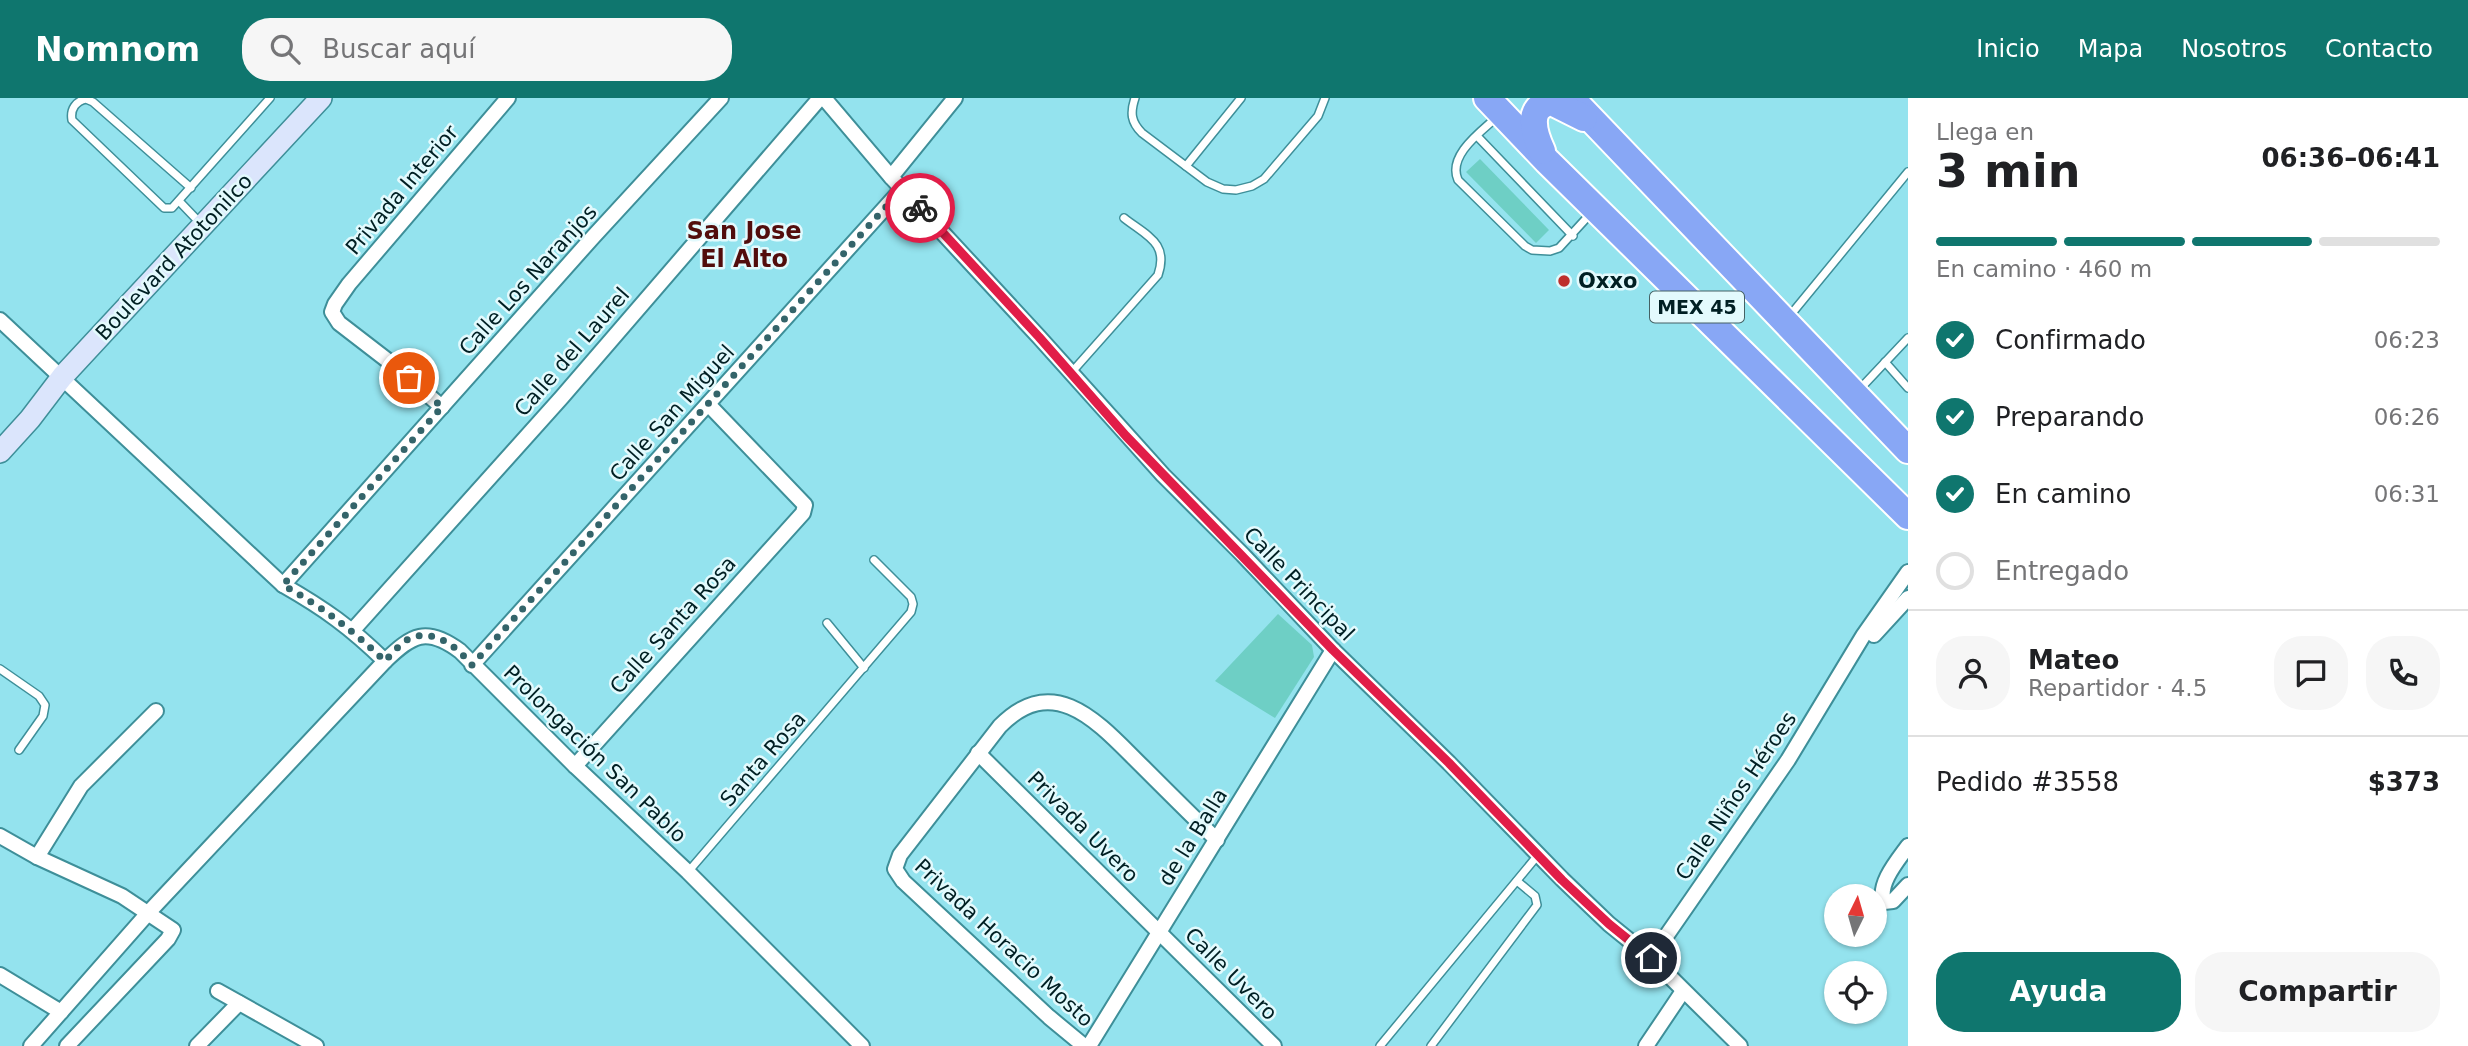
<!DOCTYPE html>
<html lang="es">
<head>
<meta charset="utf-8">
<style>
	:root { --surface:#fff; --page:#f6f6f6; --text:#202124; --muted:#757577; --line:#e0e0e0; --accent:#0f766e }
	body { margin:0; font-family:"DejaVu Sans",sans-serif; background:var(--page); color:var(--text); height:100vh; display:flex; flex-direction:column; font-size:26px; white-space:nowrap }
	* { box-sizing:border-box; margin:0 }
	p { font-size:23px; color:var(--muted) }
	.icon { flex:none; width:38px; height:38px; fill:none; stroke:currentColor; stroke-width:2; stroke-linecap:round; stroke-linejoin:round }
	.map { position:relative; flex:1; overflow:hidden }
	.side { display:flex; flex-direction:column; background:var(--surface); width:560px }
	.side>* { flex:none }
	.needle { width:46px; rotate:5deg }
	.fabs { position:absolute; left:1824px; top:786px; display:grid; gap:14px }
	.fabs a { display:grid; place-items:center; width:63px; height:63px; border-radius:50%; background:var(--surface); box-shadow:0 2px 5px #0004; font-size:35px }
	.pin { position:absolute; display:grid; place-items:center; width:60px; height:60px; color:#fff; margin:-30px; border:4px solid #fff; border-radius:50%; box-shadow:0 2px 7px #0007 }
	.courier { position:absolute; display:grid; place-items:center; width:70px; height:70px; margin:-35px; border:5px solid #e11d48; border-radius:50%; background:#fff; color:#222; box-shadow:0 2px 9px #0007 }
	.summary em { font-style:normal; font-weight:600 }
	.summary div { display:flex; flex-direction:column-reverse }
	.summary { display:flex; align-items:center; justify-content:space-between; height:119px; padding:0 28px }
	h1 { font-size:46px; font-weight:600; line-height:52px }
	.bar { display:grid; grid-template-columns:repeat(4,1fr); gap:10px 7px; align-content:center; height:84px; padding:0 28px }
	.bar i { height:9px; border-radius:5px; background:var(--line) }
	.bar .on { background:var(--accent) }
	.bar p { grid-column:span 4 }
	.line { display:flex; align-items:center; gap:18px; padding:0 28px; border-top:2px solid var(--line) }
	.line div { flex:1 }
	.round { display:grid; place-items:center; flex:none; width:74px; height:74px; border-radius:28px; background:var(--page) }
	ol { padding:0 28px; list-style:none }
	li { display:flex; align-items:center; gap:21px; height:77px }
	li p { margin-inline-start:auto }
	li .icon { padding:7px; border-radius:50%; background:var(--accent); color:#fff; stroke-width:4 }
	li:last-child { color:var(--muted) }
	li i { width:38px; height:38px; border:4px solid var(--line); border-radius:50% }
	.action { display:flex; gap:14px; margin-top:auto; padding:14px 28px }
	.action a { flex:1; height:80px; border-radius:28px; background:var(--accent); color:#fff; font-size:28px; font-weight:600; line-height:80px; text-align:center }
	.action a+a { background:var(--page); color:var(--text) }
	header { display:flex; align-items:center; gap:42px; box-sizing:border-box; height:98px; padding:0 35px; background:var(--accent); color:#fff }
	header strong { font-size:33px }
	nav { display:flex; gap:38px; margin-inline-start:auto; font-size:24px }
	.search { width:490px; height:63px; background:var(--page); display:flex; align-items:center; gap:18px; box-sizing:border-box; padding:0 24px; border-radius:28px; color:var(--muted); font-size:26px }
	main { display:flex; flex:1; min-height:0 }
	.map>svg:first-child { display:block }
	.building { fill:#6ecfc5 }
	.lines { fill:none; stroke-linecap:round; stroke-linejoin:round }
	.lane-casing { stroke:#3e8f99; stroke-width:10 }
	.street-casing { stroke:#3e8f99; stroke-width:18 }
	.secondary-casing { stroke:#3e8f99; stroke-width:24 }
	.highway-casing { stroke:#fff; stroke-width:30 }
	.lane { stroke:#fff; stroke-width:7 }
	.street { stroke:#fff; stroke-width:14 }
	.secondary { stroke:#dbe5fc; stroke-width:21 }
	.highway { stroke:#88a7f5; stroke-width:26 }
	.done { stroke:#34646a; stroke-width:7; stroke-dasharray:0 12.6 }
	.route { stroke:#e11d48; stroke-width:9 }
	.poi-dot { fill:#be2f2c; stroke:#e3fafd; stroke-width:2.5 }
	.labels { text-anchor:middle; stroke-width:5; stroke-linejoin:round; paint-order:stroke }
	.shield { fill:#e3fafd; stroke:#446164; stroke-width:2 }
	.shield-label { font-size:19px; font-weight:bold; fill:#001f23 }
	.street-label { font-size:21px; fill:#001f23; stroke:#e3fafd }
	.poi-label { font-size:21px; font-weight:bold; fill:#001f23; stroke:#e3fafd; text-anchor:start }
	.quarter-label { font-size:24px; font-weight:bold; fill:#520d0c; stroke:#e3fafd }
</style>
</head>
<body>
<header>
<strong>Nomnom</strong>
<div class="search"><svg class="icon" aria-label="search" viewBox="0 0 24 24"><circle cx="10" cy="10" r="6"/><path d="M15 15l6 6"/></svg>Buscar aquí</div>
<nav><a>Inicio</a><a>Mapa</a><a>Nosotros</a><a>Contacto</a></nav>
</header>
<main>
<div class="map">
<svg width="1908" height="948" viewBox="0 0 1908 948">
	<rect width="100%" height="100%" fill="#94e3ee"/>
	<g class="building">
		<path d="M1480,61L1549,132L1536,145L1466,74Z"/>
		<path d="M1278,516L1312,547L1314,559L1275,620L1215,583Z"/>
	</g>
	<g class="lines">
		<defs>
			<g id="lane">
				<path d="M1135,0C1130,15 1131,24 1142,35L1207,84L1223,91L1236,92L1252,88L1264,81L1318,18L1325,0"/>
				<path d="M1498,18C1482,33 1447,57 1458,82L1525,148L1532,152L1550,153L1559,150L1593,113"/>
				<path d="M1477,38L1573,138"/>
				<path d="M1186,68L1241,0"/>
				<path d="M191,90L93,4L86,1C76,3 70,11 72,22L164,110H172L270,0"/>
				<path d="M179,103L202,127"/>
				<path d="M1788,220L1908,74"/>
				<path d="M1885,264L1908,290"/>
				<path d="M1071,275L1158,177C1169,145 1147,138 1124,120"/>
				<path d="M1858,293L1908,240"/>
				<path d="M827,525L864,570"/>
				<path d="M0,571L39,598L45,607L43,618L19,652"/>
				<path d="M688,774L911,514L913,506L911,499L874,462"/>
				<path d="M1380,948L1538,757"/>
				<path d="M1431,948L1537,807L1535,798L1517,783"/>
			</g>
			<g id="street">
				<path d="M824,0L891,79L1039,239L1163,377L1243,457L1333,552L1449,665L1562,781L1609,826L1651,860L1740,948"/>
				<path d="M891,79L955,0"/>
				<path d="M0,222L283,487C325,511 350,529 385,563C412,537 426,528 460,553L575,668L688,774L862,948"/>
				<path d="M442,309L387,262L339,225L332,214L335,206L349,186L508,0"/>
				<path d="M283,487L593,139L721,0"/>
				<path d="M353,532L562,299L820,0"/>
				<path d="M1874,537L1908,500"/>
				<path d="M472,567L902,91"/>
				<path d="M978,655L1274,948"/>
				<path d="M575,668L803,415L805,407L708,306"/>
				<path d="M0,738L37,759L122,798L173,832L168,841L67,948"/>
				<path d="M1908,748C1898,762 1877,786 1884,804L1893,803L1908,787"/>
				<path d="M37,759L81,688L156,613"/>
				<path d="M1651,860L1788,662L1863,538L1908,474"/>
				<path d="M0,877L61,914"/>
				<path d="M218,893L316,948"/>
				<path d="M31,948L149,814L385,563"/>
				<path d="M197,948L239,905"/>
				<path d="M1084,948L1049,919L903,783L895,771L900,757L1000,628C1056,571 1102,629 1143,669C1168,694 1192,718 1217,742"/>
				<path d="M1089,948L1333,552"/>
				<path d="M1646,948L1683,893"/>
			</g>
			<path id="secondary" d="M0,354L30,321L62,279L321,0"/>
			<g id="highway">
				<path d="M1487,0L1547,63L1908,418"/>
				<path d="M1571,0L1908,352"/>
				<path d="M1542,53C1534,36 1525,8 1552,4L1584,20"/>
			</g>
		</defs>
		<use href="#lane" class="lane-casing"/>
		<use href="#street" class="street-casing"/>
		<use href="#secondary" class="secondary-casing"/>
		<use href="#highway" class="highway-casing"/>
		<use href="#lane" class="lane"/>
		<use href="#street" class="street"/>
		<use href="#secondary" class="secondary"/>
		<use href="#highway" class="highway"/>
	</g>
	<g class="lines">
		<path class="done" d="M409,280L442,309L283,487C325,511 350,530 385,563C391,557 398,548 405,543C431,527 456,548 472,567L902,91L920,110"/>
		<path class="route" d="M920,110L1039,239L1126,338L1333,552L1449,665L1562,782L1609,826L1651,860"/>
	</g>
	<circle class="poi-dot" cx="1564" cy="183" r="7"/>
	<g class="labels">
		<rect class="shield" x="1650" y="193.5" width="94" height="31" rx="5"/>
		<g class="shield-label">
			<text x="1697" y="216">MEX 45</text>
		</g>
		<g class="street-label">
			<text transform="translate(402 92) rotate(-50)" y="7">Privada Interior</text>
			<text transform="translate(174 159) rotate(-47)" y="7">Boulevard Atotonilco</text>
			<text transform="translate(528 182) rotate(-48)" y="7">Calle Los Naranjos</text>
			<text transform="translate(572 254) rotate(-49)" y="7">Calle del Laurel</text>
			<text transform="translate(672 315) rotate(-48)" y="7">Calle San Miguel</text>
			<text transform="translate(1299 486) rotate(46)" y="7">Calle Principal</text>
			<text transform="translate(673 527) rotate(-48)" y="7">Calle Santa Rosa</text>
			<text transform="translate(595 656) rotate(44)" y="7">Prolongación San Pablo</text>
			<text transform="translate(763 661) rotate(-49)" y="7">Santa Rosa</text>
			<text transform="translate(1736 698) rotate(-56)" y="7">Calle Niños Héroes</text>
			<text transform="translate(1083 729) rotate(45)" y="7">Privada Uvero</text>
			<text transform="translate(1193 739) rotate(-58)" y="7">de la Balla</text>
			<text transform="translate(1004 845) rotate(43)" y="7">Privada Horacio Mosto</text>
			<text transform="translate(1231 876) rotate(45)" y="7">Calle Uvero</text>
		</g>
		<g class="poi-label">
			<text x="1578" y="190">Oxxo</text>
		</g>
		<g class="quarter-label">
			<text x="744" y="141">San Jose<tspan x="744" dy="28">El Alto</tspan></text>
		</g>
	</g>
</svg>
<div class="fabs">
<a><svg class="needle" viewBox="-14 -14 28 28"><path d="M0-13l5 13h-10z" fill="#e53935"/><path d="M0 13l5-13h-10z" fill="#757577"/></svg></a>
<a><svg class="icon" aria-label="locate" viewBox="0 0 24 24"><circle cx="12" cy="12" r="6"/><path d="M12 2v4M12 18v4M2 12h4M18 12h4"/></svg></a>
</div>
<div class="pin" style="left:409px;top:280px;background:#ea580c"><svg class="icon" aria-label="bag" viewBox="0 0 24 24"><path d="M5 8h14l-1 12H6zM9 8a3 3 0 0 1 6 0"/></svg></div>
<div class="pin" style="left:1651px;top:860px;background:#1f2937"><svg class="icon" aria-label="home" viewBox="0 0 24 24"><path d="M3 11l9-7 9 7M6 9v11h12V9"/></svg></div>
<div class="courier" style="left:920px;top:110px"><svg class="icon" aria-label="bike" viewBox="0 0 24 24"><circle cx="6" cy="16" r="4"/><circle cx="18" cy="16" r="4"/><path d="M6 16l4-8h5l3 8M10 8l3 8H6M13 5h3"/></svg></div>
</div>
<section class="side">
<div class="summary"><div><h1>3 min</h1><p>Llega en</p></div><em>06:36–06:41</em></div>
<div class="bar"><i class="on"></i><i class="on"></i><i class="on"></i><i></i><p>En camino · 460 m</p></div>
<ol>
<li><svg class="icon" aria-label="check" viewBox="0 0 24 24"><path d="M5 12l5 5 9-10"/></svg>Confirmado<p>06:23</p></li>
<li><svg class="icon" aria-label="check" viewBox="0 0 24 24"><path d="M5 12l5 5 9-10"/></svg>Preparando<p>06:26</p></li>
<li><svg class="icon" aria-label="check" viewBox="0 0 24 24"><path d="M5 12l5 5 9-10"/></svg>En camino<p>06:31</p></li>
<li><i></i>Entregado</li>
</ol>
<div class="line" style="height:126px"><a class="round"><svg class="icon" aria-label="person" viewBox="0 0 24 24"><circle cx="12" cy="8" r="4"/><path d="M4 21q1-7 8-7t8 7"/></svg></a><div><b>Mateo</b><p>Repartidor · 4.5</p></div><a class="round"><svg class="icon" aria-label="chat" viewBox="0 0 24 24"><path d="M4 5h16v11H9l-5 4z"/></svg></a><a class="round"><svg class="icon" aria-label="phone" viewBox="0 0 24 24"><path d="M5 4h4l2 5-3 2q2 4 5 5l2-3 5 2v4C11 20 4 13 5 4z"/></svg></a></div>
<div class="line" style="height:91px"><div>Pedido #3558</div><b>$373</b></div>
<div class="action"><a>Ayuda</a><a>Compartir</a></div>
</section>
</main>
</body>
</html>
